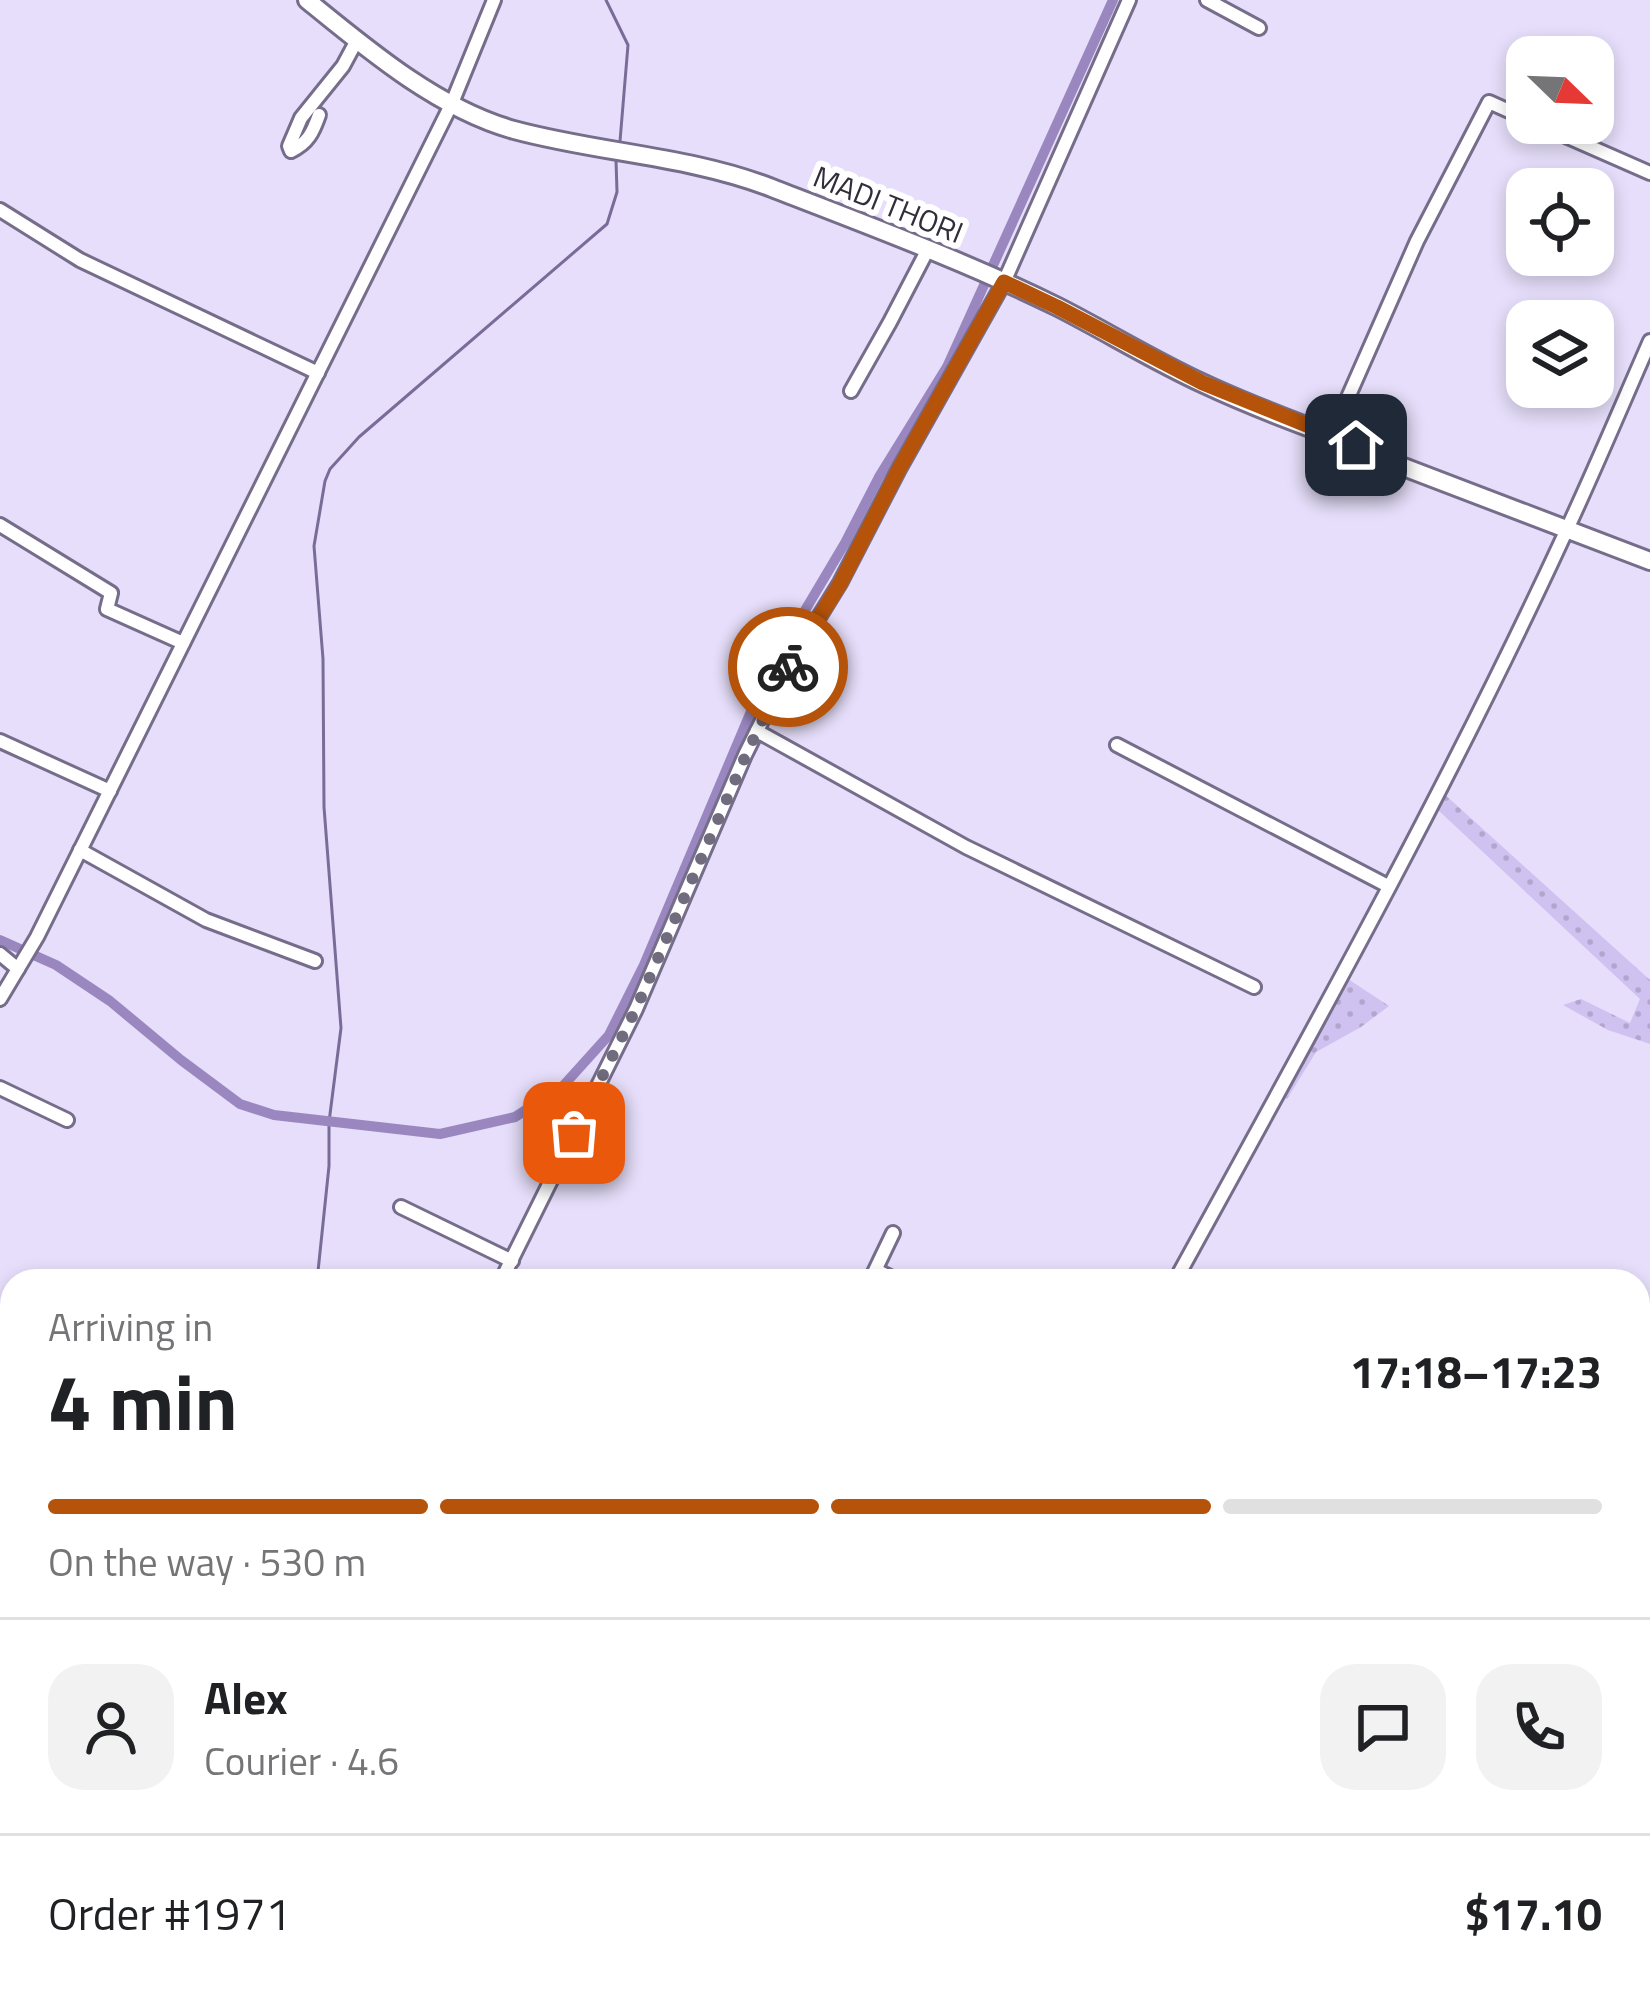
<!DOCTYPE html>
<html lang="en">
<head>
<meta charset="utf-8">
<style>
	:root { --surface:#fff; --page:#f2f2f2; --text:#202124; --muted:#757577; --line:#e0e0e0; --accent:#b45309 }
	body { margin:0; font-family:"Titillium Web",sans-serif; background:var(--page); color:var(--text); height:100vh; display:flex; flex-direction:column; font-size:45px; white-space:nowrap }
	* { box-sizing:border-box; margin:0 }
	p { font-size:39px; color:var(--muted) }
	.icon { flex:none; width:66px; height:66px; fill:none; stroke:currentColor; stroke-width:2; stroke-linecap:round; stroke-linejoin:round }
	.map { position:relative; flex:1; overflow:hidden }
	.details { position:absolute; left:0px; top:1269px; width:1650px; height:744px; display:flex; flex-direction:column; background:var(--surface); border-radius:36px 36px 0 0; box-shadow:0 6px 18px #0003 }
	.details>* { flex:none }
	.needle { width:78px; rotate:113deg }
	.fabs { position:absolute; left:1506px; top:36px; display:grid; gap:24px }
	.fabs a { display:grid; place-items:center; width:108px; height:108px; border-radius:24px; background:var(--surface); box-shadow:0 6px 18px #0003; font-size:60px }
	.pin { position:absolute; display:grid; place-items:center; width:102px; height:102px; color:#fff; margin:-51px; border-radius:24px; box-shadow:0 6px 18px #0006 }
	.courier { position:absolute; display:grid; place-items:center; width:120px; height:120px; margin:-60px; border:9px solid #b45309; border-radius:50%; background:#fff; color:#222; box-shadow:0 3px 15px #0007 }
	.overview em { font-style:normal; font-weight:700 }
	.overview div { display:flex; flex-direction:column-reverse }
	.overview { display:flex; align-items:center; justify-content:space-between; height:204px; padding:0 48px }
	h1 { font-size:78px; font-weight:700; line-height:90px }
	.bar { display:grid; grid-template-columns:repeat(4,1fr); gap:18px 12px; align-content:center; height:144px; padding:0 48px }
	.bar i { height:15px; border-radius:9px; background:var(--line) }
	.bar .active { background:var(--accent) }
	.bar p { grid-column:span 4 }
	.line { display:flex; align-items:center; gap:30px; padding:0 48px; border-top:3px solid var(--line) }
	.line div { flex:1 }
	.round { display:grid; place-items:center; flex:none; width:126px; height:126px; border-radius:36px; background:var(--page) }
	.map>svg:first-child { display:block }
	.grass { fill:url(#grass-dots) }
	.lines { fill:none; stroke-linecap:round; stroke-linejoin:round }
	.stream { stroke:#7a6c98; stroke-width:3 }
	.canal { stroke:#9a87c0; stroke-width:10 }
	.minor-casing { stroke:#766d8b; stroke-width:18 }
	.secondary-casing { stroke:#766d8b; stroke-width:22 }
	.minor { stroke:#fff; stroke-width:12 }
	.secondary { stroke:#fff; stroke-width:16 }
	.done { stroke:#706b7d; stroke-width:12; stroke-dasharray:0 21.6 }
	.route { stroke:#b45309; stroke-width:15 }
	.labels { text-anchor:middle; stroke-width:12; stroke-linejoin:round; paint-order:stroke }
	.street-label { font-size:30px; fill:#312d3a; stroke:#fff }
</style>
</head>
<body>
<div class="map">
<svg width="1650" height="2013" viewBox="0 0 1650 2013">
	<defs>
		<pattern id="grass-dots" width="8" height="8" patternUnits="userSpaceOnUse" patternTransform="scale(3)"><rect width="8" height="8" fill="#cfc1f0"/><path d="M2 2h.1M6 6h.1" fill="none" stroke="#b2a6cf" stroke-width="1.8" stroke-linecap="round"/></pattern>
	</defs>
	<rect width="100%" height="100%" fill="#e6defa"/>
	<g class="grass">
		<path d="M1443,793L1650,980V1044L1608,1030L1563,1005L1581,999L1630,1023L1640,999L1437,809Z"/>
		<path d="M1345,977L1389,1006L1361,1027L1316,1052L1287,1099L1280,1096Z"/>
	</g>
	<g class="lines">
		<g class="stream">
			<path d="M606,0L628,45L620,141"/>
			<path d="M317,1281L329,1166V1122L341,1028L324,807L323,659L314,546L325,481L330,469L359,437L607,224L617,192L616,160"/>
			<path d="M596,2001L603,2013"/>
		</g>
		<path class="canal" d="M0,940L56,965L110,1001L181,1060L240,1104L274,1115L440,1134L515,1117L563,1086L609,1035L644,965L766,676L845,543L879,477L947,367L1113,0"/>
		<defs>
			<g id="minor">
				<path d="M1207,0L1259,28"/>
				<path d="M319,115C313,132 308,143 291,151L289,146L301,118L343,66L357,40"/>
				<path d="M1536,123L1650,173"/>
				<path d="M0,210L80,260L318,373"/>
				<path d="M851,391L890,322L927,251"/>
				<path d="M1331,436L1417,241L1489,102L1527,119"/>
				<path d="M0,525L111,593L107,609L183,643"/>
				<path d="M757,731L966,847L1254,987"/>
				<path d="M0,741L110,791"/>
				<path d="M1117,745L1388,886"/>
				<path d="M80,850L206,920L315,961"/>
				<path d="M0,954L18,969"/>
				<path d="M0,999L37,937L452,103L494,0"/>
				<path d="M0,1088L67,1120"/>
				<path d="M401,1207L512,1261"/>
				<path d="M876,1270L898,1281"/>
				<path d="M501,1281L636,1009L745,755L790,664L840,583L899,469L1004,282L1129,0"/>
				<path d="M870,1281L893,1233"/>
				<path d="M1175,1281C1309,1037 1445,793 1562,540C1593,474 1621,407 1650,341"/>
				<path d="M1638,1735L1650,1712"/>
				<path d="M853,2001L872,2013"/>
				<path d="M1027,2001L1050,2013"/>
				<path d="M1402,2001L1429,2013"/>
				<path d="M76,2013L83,2001"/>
				<path d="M797,2013L804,2001"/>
				<path d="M981,2013L988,2001"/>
				<path d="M1131,2013L1137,2001"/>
				<path d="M1487,2013L1494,2001"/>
			</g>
			<path id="secondary" d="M307,0C367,49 438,109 514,130C599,153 690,156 772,188C867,225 967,262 1058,307C1107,332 1154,361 1204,384C1253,407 1305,426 1356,445L1380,458L1650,561"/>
		</defs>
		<use href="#minor" class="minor-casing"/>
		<use href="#secondary" class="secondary-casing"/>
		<use href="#minor" class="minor"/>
		<use href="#secondary" class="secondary"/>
	</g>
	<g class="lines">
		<path class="done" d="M574,1133L636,1009L746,755L788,667"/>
		<path class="route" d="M788,667L840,584L899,469L1004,282L1057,307L1203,383L1356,445"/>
	</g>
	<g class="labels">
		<g class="street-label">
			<text transform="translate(888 205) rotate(22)" y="10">MADI THORI</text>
		</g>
	</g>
</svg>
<div class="fabs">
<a><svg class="needle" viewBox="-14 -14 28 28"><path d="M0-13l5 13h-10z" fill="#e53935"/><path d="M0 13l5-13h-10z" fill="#757577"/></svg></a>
<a><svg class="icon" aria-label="locate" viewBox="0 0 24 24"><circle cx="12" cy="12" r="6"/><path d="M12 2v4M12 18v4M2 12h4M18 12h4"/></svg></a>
<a><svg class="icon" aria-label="layers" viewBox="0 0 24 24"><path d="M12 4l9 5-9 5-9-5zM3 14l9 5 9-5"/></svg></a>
</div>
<div class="pin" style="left:574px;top:1133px;background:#ea580c"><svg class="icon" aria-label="bag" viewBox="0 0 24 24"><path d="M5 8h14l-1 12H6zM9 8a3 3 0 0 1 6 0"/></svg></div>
<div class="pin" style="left:1356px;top:445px;background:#1f2937"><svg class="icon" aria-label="home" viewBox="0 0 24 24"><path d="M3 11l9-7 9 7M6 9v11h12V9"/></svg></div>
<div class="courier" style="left:788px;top:667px"><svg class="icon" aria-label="bike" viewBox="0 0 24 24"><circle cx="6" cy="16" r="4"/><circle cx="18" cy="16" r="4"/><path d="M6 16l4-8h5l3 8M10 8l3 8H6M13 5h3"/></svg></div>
<section class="details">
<div class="overview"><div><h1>4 min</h1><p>Arriving in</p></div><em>17:18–17:23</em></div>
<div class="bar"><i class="active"></i><i class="active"></i><i class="active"></i><i></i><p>On the way · 530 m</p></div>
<div class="line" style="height:216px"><a class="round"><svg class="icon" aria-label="person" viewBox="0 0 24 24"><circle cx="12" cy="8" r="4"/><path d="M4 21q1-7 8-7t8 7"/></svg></a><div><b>Alex</b><p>Courier · 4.6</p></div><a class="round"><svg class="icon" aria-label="chat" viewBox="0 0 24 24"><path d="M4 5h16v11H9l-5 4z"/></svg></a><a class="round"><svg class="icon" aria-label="phone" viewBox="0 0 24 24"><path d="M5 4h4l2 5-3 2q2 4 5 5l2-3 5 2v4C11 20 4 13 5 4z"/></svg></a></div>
<div class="line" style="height:156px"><div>Order #1971</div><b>$17.10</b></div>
</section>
</div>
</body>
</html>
